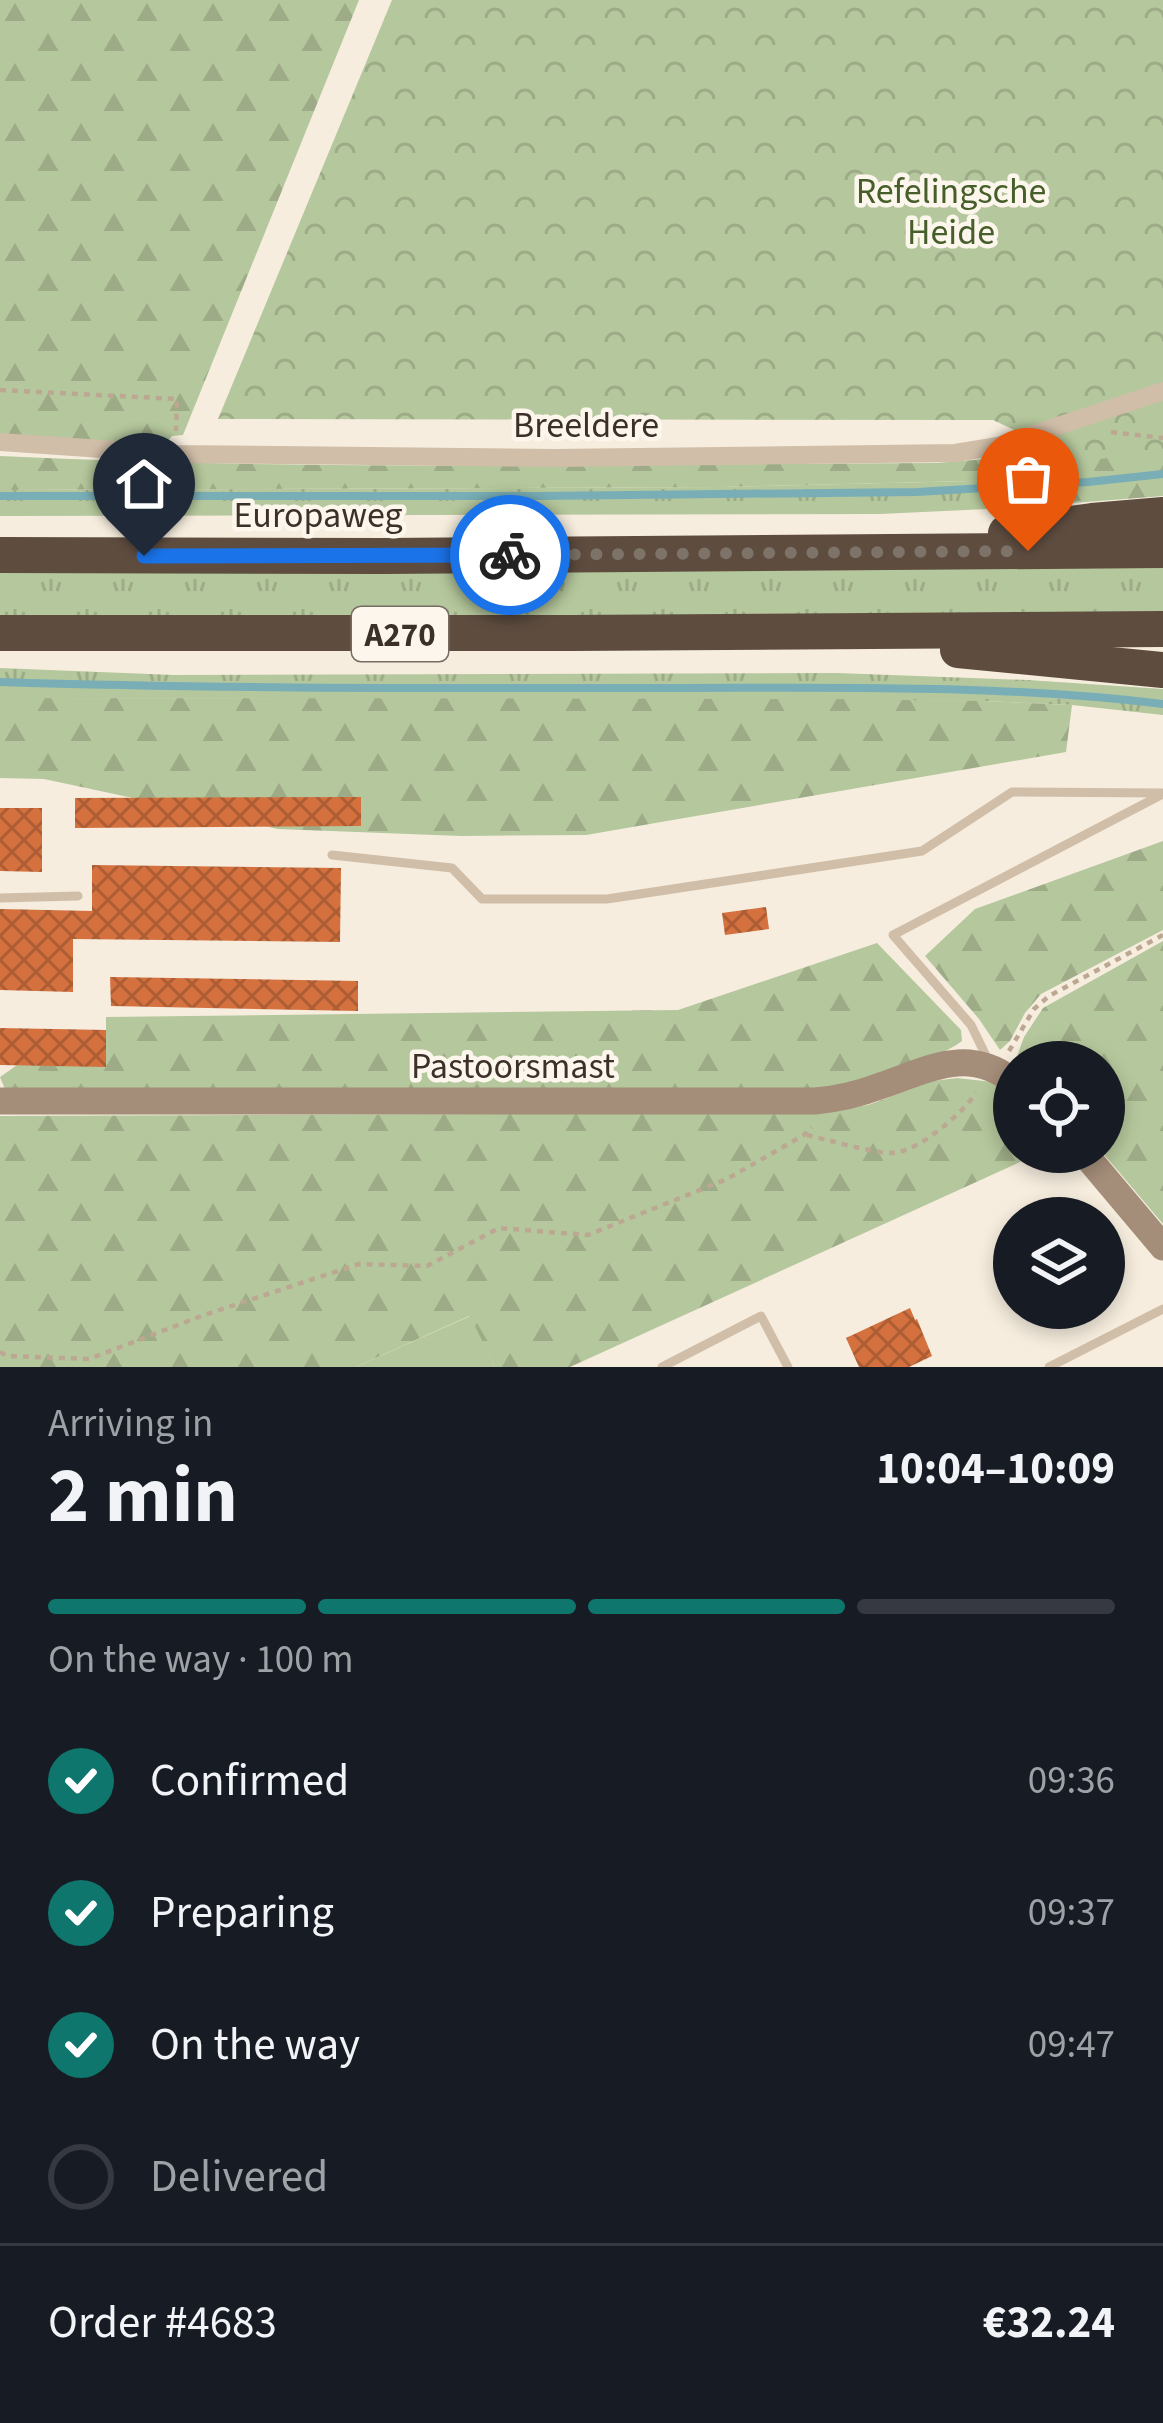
<!DOCTYPE html>
<html lang="en">
<head>
<meta charset="utf-8">
<style>
	:root { --surface:#171b24; --page:#20242c; --text:#f1f3f6; --muted:#9ea1a6; --line:#363941; --accent:#0f766e }
	body { margin:0; font-family:"Source Sans 3",sans-serif; background:var(--page); color:var(--text); height:100vh; display:flex; flex-direction:column; font-size:45px; white-space:nowrap }
	* { box-sizing:border-box; margin:0 }
	p { font-size:39px; color:var(--muted) }
	.icon { flex:none; width:66px; height:66px; fill:none; stroke:currentColor; stroke-width:2; stroke-linecap:round; stroke-linejoin:round }
	.map { position:relative; height:1367px; overflow:hidden }
	.sheet { display:flex; flex-direction:column; background:var(--surface); flex:1 }
	.sheet>* { flex:none }
	.buttons { position:absolute; left:993px; top:1041px; display:grid; gap:24px }
	.buttons a { display:grid; place-items:center; width:132px; height:132px; border-radius:50%; background:var(--surface); box-shadow:0 6px 18px #0003; font-size:60px }
	.pin { position:absolute; display:grid; place-items:center; width:102px; height:102px; color:#fff; margin:-123px -51px; border-radius:50% 50% 50% 0; rotate:-45deg; box-shadow:0 0 12px #0007 }
	.pin .icon { rotate:45deg }
	.courier { position:absolute; display:grid; place-items:center; width:120px; height:120px; margin:-60px; border:9px solid #1a73e8; border-radius:50%; background:#fff; color:#222; box-shadow:0 3px 15px #0007 }
	.summary em { font-style:normal; font-weight:700 }
	.summary div { display:flex; flex-direction:column-reverse }
	.summary { display:flex; align-items:center; justify-content:space-between; height:204px; padding:0 48px }
	h1 { font-size:78px; font-weight:700; line-height:90px }
	.bar { display:grid; grid-template-columns:repeat(4,1fr); gap:18px 12px; align-content:center; height:144px; padding:0 48px }
	.bar i { height:15px; border-radius:9px; background:var(--line) }
	.bar .current { background:var(--accent) }
	.bar p { grid-column:span 4 }
	.line { display:flex; align-items:center; gap:30px; padding:0 48px; border-top:3px solid var(--line) }
	.line div { flex:1 }
	ol { padding:0 48px; list-style:none }
	li { display:flex; align-items:center; gap:36px; height:132px }
	li p { margin-inline-start:auto }
	li .icon { padding:12px; border-radius:50%; background:var(--accent); color:#fff; stroke-width:4 }
	li:last-child { color:var(--muted) }
	li i { width:66px; height:66px; border:6px solid var(--line); border-radius:50% }
	.map>svg:first-child { display:block }
	.grass { fill:url(#grass-tufts) }
	.forest { fill:url(#forest-firs) }
	.park { fill:url(#park-crowns) }
	.pitch { fill:#b5c79c }
	.lines { fill:none; stroke-linecap:round; stroke-linejoin:round }
	.stream { stroke:#79aeb7; stroke-width:8 }
	.building { fill:url(#building-cross-hatch) }
	.path { stroke:#bca892; stroke-width:4.5; stroke-dasharray:6 6; stroke-linecap:butt }
	.lane { stroke:#d0bea8; stroke-width:9 }
	.street { stroke:#d0bea8; stroke-width:18 }
	.secondary { stroke:#a48d79; stroke-width:27 }
	.highway { stroke:#5e4c3f; stroke-width:36 }
	.done { stroke:#7d7368; stroke-width:12; stroke-dasharray:0 21.6 }
	.route { stroke:#1a73e8; stroke-width:15 }
	.labels { text-anchor:middle; stroke-width:9; stroke-linejoin:round; paint-order:stroke }
	.shield { fill:#fcf6ec; stroke:#766c64; stroke-width:3 }
	.shield-label { font-size:33px; font-weight:bold; fill:#3c3129 }
	.park-label { font-size:36px; fill:#465e29; stroke:#fcf6ec }
	.street-label { font-size:36px; fill:#3c3129; stroke:#fcf6ec }
</style>
</head>
<body>
<div class="map">
<svg width="1163" height="1367" viewBox="0 0 1163 1367">
	<defs>
		<pattern id="grass-tufts" width="24" height="20" patternUnits="userSpaceOnUse" patternTransform="scale(3)"><rect width="24" height="20" fill="#b5c79c"/><path d="M3 7l-1-3M5 7V3M7 7l1-3M15 17l-1-3M17 17v-4M19 17l1-3" fill="none" stroke="#9dab86"/></pattern>
		<pattern id="forest-firs" width="22" height="20" patternUnits="userSpaceOnUse" patternTransform="scale(3)"><rect width="22" height="20" fill="#b5c79c"/><path d="M5 1l3.5 6h-7zM16 11l3.5 6h-7z" fill="#9dab86"/></pattern>
		<pattern id="park-crowns" width="20" height="18" patternUnits="userSpaceOnUse" patternTransform="scale(3)"><rect width="20" height="18" fill="#b5c79c"/><path d="M2 6a3 3 0 1 1 6 0M12 15a3 3 0 1 1 6 0" fill="none" stroke="#9dab86"/></pattern>
		<pattern id="building-cross-hatch" width="8" height="8" patternUnits="userSpaceOnUse" patternTransform="scale(3)"><rect width="8" height="8" fill="#d4713e"/><path d="M0 0l8 8M0 8l8-8" fill="none" stroke="#ad5d34"/></pattern>
	</defs>
	<rect width="100%" height="100%" fill="#f6edde"/>
	<g class="grass">
		<path d="M1013,480L1009,508L880,514L0,516V490L720,487Z"/>
		<path d="M1163,563V613L0,620V570Z"/>
		<path d="M0,668L174,675L837,673L1028,680L1163,689V715L1072,705L983,701L0,698Z"/>
	</g>
	<g class="forest">
		<path d="M0,0H359L183,435L172,436L164,445L0,443Z"/>
		<path d="M1163,408V496L1009,508L1012,480L720,487L0,490V456C312,471 625,464 937,463L985,459Z"/>
		<path d="M0,698L824,699L983,701L1072,705L1066,752L586,835L461,836L278,829L44,779L0,778Z"/>
		<path d="M1163,841V930L1041,994L1025,1013L1010,1041L1000,1050L979,1019L925,956L975,909Z"/>
		<path d="M1163,941V1224L1102,1152L1104,1062H1017L1016,1059L1024,1037L1043,1008Z"/>
		<path d="M877,943L961,1030L962,1041C939,1060 862,1079 830,1089L7,1094L0,1077L30,1056L106,1054V1017L678,1010Z"/>
		<path d="M957,1078L993,1082L1014,1095V1152H1042L570,1367H495L469,1316L356,1367H0V1116L801,1113L868,1105L933,1081Z"/>
	</g>
	<path class="park" d="M392,0H1163V449L1082,462L993,420L218,419Z"/>
	<path class="pitch" d="M470,1316L495,1367H356Z"/>
	<g class="lines">
		<g class="stream">
			<path d="M0,496H539L917,492L1088,482L1163,474"/>
			<path d="M0,682C221,689 442,688 664,688C829,688 998,684 1163,704"/>
		</g>
	</g>
	<g class="building">
		<path d="M361,797V826L75,828V798Z"/>
		<path d="M0,808H42V872L0,871Z"/>
		<path d="M92,865L341,868L340,942L73,939V992L0,990V909L92,911Z"/>
		<path d="M766,907L769,929L725,935L722,913Z"/>
		<path d="M110,977L358,981V1011L111,1006Z"/>
		<path d="M0,1028L106,1030V1067L0,1065Z"/>
		<path d="M910,1308L915,1320L917,1319L932,1356L909,1367H859L846,1338Z"/>
	</g>
	<g class="lines">
		<g class="path">
			<path d="M0,390L177,399L176,431"/>
			<path d="M1111,432L1163,438"/>
			<path d="M1009,1051L1034,1009L1049,996L1163,935"/>
			<path d="M807,1135C829,1140 872,1153 892,1153C918,1152 962,1114 976,1093"/>
			<path d="M0,1352L7,1356L89,1359L204,1315L359,1264L427,1266L499,1228L588,1235L727,1179L804,1135L812,1127"/>
		</g>
		<g class="lane">
			<path d="M332,855L452,868L482,899H607L922,851L1012,792L1163,793"/>
			<path d="M0,898L78,896"/>
			<path d="M988,1060L971,1025L893,935L1163,794"/>
			<path d="M662,1367L761,1316L788,1367"/>
			<path d="M1049,1367L1163,1309"/>
		</g>
		<path class="street" d="M0,442L175,454L554,458L955,453L998,446L1163,391"/>
		<g class="secondary">
			<path d="M0,1101H815C838,1099 859,1094 880,1086C928,1070 968,1045 1014,1082"/>
			<path d="M1083,1152L1163,1247"/>
		</g>
		<g class="highway">
			<path d="M1006,533L1092,521L1163,515"/>
			<path d="M0,555L384,556L1163,550"/>
			<path d="M0,633H572L1163,629"/>
			<path d="M958,650L1163,670"/>
		</g>
	</g>
	<g class="lines">
		<path class="done" d="M510,555L1028,551"/>
		<path class="route" d="M144,556L510,555"/>
	</g>
	<g class="labels">
		<rect class="shield" x="352" y="607" width="96" height="54" rx="9"/>
		<g class="shield-label">
			<text x="400" y="646">A270</text>
		</g>
		<g class="park-label">
			<text x="951" y="203">Refelingsche<tspan x="951" dy="41">Heide</tspan></text>
		</g>
		<g class="street-label">
			<text x="586" y="437">Breeldere</text>
			<text x="318" y="527">Europaweg</text>
			<text x="513" y="1078">Pastoorsmast</text>
		</g>
	</g>
</svg>
<div class="buttons">
<a><svg class="icon" aria-label="locate" viewBox="0 0 24 24"><circle cx="12" cy="12" r="6"/><path d="M12 2v4M12 18v4M2 12h4M18 12h4"/></svg></a>
<a><svg class="icon" aria-label="layers" viewBox="0 0 24 24"><path d="M12 4l9 5-9 5-9-5zM3 14l9 5 9-5"/></svg></a>
</div>
<div class="pin" style="left:1028px;top:551px;background:#ea580c"><svg class="icon" aria-label="bag" viewBox="0 0 24 24"><path d="M5 8h14l-1 12H6zM9 8a3 3 0 0 1 6 0"/></svg></div>
<div class="pin" style="left:144px;top:556px;background:#1f2937"><svg class="icon" aria-label="home" viewBox="0 0 24 24"><path d="M3 11l9-7 9 7M6 9v11h12V9"/></svg></div>
<div class="courier" style="left:510px;top:555px"><svg class="icon" aria-label="bike" viewBox="0 0 24 24"><circle cx="6" cy="16" r="4"/><circle cx="18" cy="16" r="4"/><path d="M6 16l4-8h5l3 8M10 8l3 8H6M13 5h3"/></svg></div>
</div>
<section class="sheet">
<div class="summary"><div><h1>2 min</h1><p>Arriving in</p></div><em>10:04–10:09</em></div>
<div class="bar"><i class="current"></i><i class="current"></i><i class="current"></i><i></i><p>On the way · 100 m</p></div>
<ol>
<li><svg class="icon" aria-label="check" viewBox="0 0 24 24"><path d="M5 12l5 5 9-10"/></svg>Confirmed<p>09:36</p></li>
<li><svg class="icon" aria-label="check" viewBox="0 0 24 24"><path d="M5 12l5 5 9-10"/></svg>Preparing<p>09:37</p></li>
<li><svg class="icon" aria-label="check" viewBox="0 0 24 24"><path d="M5 12l5 5 9-10"/></svg>On the way<p>09:47</p></li>
<li><i></i>Delivered</li>
</ol>
<div class="line" style="height:156px"><div>Order #4683</div><b>€32.24</b></div>
</section>
</body>
</html>
